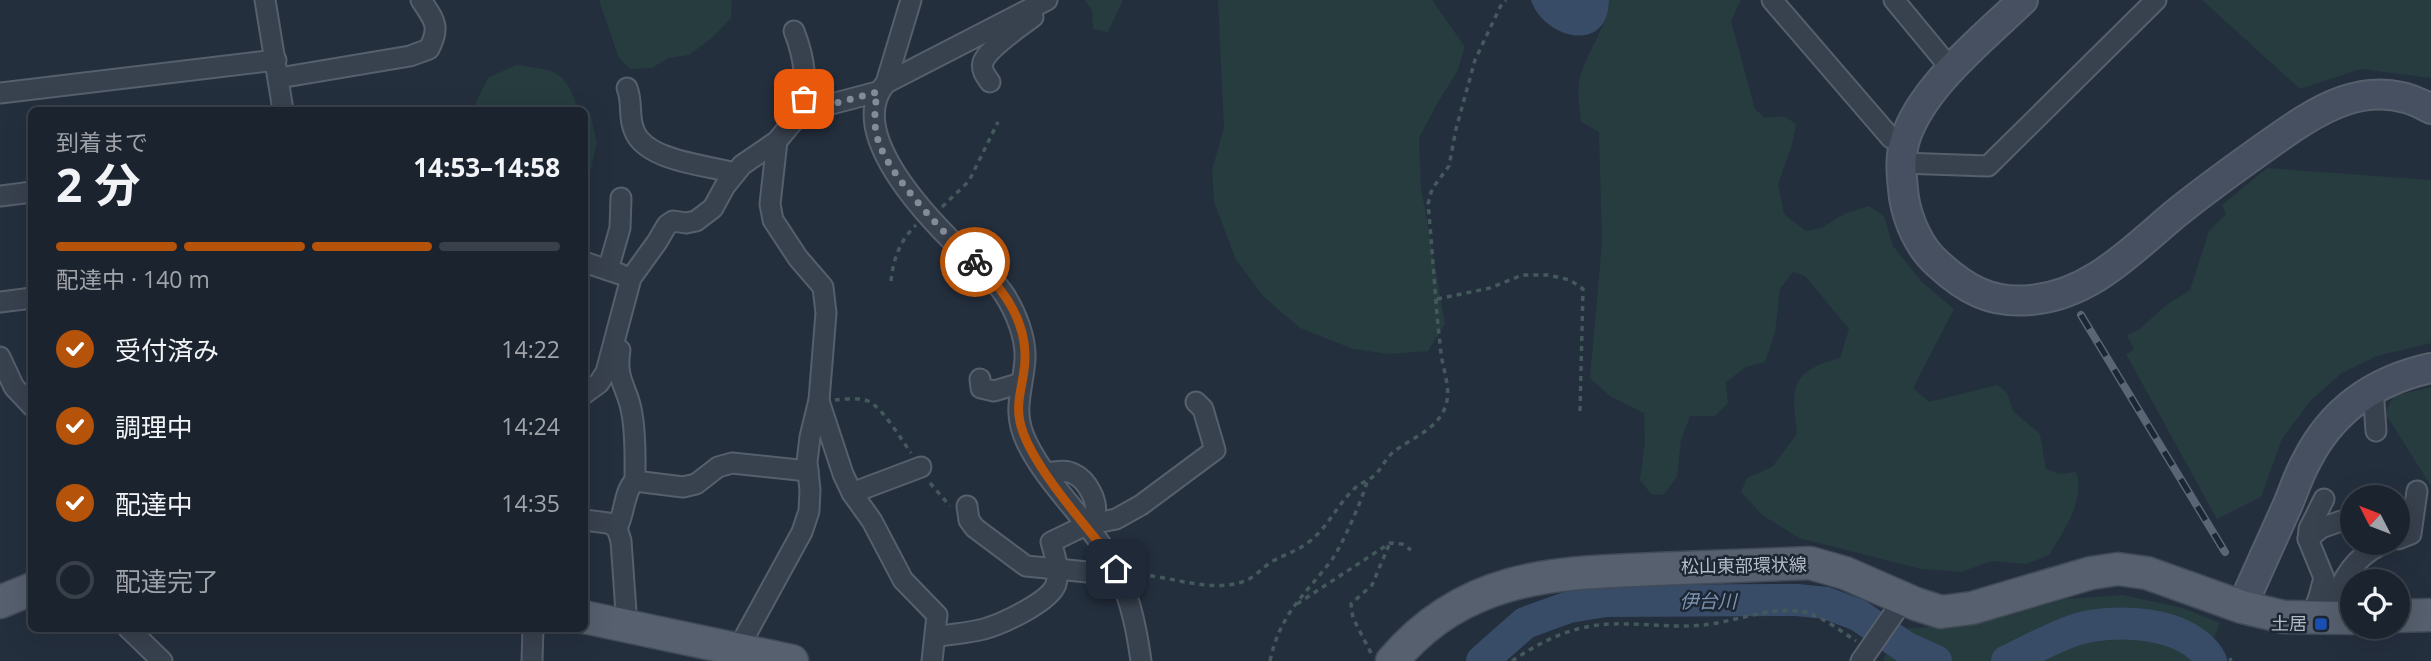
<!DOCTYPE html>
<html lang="ja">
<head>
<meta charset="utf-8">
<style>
	:root { --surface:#1b232e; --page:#282f3a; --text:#f1f3f6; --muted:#a0a4aa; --line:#39404a; --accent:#b45309 }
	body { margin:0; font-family:"Open Sans","Noto Sans JP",sans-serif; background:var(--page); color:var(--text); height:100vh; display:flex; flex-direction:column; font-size:26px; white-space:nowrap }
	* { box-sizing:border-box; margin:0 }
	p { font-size:23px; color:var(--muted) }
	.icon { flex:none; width:38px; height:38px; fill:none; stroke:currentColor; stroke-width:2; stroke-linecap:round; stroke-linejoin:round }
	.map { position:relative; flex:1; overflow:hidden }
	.side { position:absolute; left:28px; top:107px; width:560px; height:525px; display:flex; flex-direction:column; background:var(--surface); border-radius:10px; box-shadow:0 7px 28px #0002,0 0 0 2px var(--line) }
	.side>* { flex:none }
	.needle { width:46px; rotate:312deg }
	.buttons { position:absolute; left:2340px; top:485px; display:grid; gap:14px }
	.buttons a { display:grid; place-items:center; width:70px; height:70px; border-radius:50%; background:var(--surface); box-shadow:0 7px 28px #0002,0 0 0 2px var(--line); font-size:35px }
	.pin { position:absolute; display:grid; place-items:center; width:60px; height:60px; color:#fff; margin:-30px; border-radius:14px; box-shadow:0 4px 10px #0006 }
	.courier { position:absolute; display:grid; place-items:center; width:70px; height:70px; margin:-35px; border:5px solid #b45309; border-radius:50%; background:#fff; color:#222; box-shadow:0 2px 9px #0007 }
	.summary em { font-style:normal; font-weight:700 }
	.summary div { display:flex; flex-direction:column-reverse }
	.summary { display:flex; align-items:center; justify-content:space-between; height:119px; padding:0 28px }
	h1 { font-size:46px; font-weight:700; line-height:52px }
	.bar { display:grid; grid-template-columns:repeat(4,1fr); gap:10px 7px; align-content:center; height:84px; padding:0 28px }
	.bar i { height:9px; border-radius:5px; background:var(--line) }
	.bar .selected { background:var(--accent) }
	.bar p { grid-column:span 4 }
	ol { padding:0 28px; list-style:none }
	li { display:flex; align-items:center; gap:21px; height:77px }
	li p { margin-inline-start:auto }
	li .icon { padding:7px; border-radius:50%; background:var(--accent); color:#fff; stroke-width:4 }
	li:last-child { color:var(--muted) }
	li i { width:38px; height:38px; border:4px solid var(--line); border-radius:50% }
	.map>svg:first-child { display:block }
	.green { fill:#263c3f }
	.water { fill:#394c67 }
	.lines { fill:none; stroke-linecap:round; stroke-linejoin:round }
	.river { stroke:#394c67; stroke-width:32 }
	.street-casing { stroke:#565f6c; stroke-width:23 }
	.secondary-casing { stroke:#565f6c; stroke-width:32 }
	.primary-casing { stroke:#414a57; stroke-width:35 }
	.path { stroke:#44595c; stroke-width:3.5; stroke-dasharray:5 5; stroke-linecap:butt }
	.street { stroke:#38414e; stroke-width:19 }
	.secondary { stroke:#465061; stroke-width:28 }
	.primary { stroke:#56606e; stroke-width:32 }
	.rail-casing { stroke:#5a6575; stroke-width:8 }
	.rail { stroke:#1d2633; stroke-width:5; stroke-dasharray:16; stroke-linecap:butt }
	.done { stroke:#828b98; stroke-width:7; stroke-dasharray:0 12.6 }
	.route { stroke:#b45309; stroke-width:9 }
	.transit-dot { fill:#1a4fb4; stroke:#1d2633; stroke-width:2.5 }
	.labels { text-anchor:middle; stroke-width:5; stroke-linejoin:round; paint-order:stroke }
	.street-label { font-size:18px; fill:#b4bcc9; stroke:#1d2633 }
	.poi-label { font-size:18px; fill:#b4bcc9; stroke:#1d2633; text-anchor:end }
	.water-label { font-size:19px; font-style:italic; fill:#7c92b1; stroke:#1d2633 }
</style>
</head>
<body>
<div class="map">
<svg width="2431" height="661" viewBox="0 0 2431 661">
	<rect width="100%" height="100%" fill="#242f3e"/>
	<g class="green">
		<path d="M599,0H732L731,18L712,38L689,55L668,58L652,68L630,69L618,56Z"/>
		<path d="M1085,0H1123L1108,32L1093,29L1092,10Z"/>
		<path d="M1218,0H1432L1465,47L1457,72L1438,102L1419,138L1421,187L1445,324L1428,351L1389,354L1353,349L1300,328L1264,297L1236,260L1214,202L1212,170L1224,128Z"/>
		<path d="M1609,0H1741L1731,21L1755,109L1765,118L1784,116L1796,124L1792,145L1778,184L1784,214L1806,231L1821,228L1844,214L1869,206L1884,216L1893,246L1922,282L1954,309L1913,388L1929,402L1997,385L2007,393L2013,411L2040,434L2046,469L2060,474L2076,472C2086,500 2063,532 2049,555L2026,564L1992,561L1961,572L1921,569L1799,538L1762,515L1741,492L1747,478L1772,467L1797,434C1791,387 1790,371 1840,358L1849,329L1805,276L1793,272L1780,289L1775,332L1765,362L1746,367L1726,382L1728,403L1715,416H1690L1681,440L1677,477L1663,495L1651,494L1640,480L1645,442L1644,413L1610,396L1590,378L1602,243L1599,132L1581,122C1580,110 1577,95 1579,83C1583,56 1609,26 1609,0Z"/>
		<path d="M2202,0H2431V78L2361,69L2300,89Z"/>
		<path d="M516,65C550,70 565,68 576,104L590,112L597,143L587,185L585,189L584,110H472L488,78Z"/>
		<path d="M2267,168L2431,180V343L2377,356L2342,373L2311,400L2282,439L2261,497L2217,519L2126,354L2134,350L2127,335L2140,329L2165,306L2190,290L2209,231L2226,214L2222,205Z"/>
		<path d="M2431,387V486L2385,413L2394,396Z"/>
		<path d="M2123,595L2183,608L2220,623L2204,661H1885L1883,659L1903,629L1980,623L2066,599Z"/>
	</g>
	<path class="water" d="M1531,0H1609C1608,56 1543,38 1531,0Z"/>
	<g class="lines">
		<g class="river">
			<path d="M1482,661L1525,623L1569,607L1605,601L1797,600L1826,603L1858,615L1905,647L1936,661"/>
			<path d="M2007,661C2028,651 2050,639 2072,631C2110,617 2190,620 2211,661"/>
		</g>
		<defs>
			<g id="street">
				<path d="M265,0L283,110"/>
				<path d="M911,0L886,83C844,131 926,216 960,249C975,264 992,276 1004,294C1016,312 1026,338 1025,359C1023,391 1011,411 1027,443C1047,484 1084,516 1108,555C1128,587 1136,624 1141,661"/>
				<path d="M1772,0L1891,138L1904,141"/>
				<path d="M1894,0L1952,70"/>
				<path d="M794,31C804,56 808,85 801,112"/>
				<path d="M279,78L410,56L429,49C441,26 434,20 421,0"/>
				<path d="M990,82C985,75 981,70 983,62C988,48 1021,26 1033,17"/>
				<path d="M886,83L1047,0"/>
				<path d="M627,88C633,102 628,116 634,130C645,161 706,165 735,173"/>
				<path d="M0,93L276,60"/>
				<path d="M1901,163L1988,166L2156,0"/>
				<path d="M0,196L32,192"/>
				<path d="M584,262L620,274"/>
				<path d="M608,270L620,228L621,198"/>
				<path d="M0,302L32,298"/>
				<path d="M620,350C615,381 628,387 632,414C636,436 635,459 635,481L683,487L696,484L718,467L732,463L808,471"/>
				<path d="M0,357L14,387L32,406"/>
				<path d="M980,379L981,388L994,391L1021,383"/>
				<path d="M2373,388L2376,431"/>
				<path d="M584,394L599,383L606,372L631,278L657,242L667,225L673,221L686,223L696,221L713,208L725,186L742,165L777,141"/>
				<path d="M819,401L843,474L852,493L872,521L903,580L937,615L932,661"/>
				<path d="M1046,473C1056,472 1065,469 1074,474C1087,480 1100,503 1094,517C1092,521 1089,523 1086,525"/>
				<path d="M852,493L921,467"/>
				<path d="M967,506L969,520L975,528L1026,566L1098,573L1124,584"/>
				<path d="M584,520L608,523L617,528L621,541L627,626"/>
				<path d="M617,528C625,513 624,490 635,481"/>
				<path d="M2308,539L2321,528L2341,521"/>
				<path d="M2398,539L2411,534L2417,491"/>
				<path d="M2318,600L2337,595C2346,570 2362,552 2387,542"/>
				<path d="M2310,618L2318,600L2324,578L2308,539L2309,529L2324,499"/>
				<path d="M128,628L162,661"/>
				<path d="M936,637C951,634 969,633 984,629C1002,624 1050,602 1056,584C1060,569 1055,556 1051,542L1086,525L1116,519L1141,505L1215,450L1203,409L1196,402"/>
				<path d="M738,649L802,532L809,511L810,490L807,462L810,437L819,400L826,313L823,287L798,258L773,220L770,204L777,141L801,112L877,92"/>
				<path d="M532,661L533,628"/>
				<path d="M1861,661L1904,599"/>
			</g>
			<g id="secondary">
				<path d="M2023,0C1984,38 1921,87 1905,140C1899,159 1902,180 1904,198C1908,221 1919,247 1937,263C1965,289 1991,304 2031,300C2090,295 2131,251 2174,215C2201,193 2230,172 2258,152C2310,115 2366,71 2431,109"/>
				<path d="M2242,607C2257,572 2273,538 2288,504C2294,490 2299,474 2307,460C2333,409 2376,380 2431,368"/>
			</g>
			<g id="primary">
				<path d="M0,602L32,589"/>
				<path d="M2398,616L2431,615"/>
				<path d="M584,617L792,661"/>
				<path d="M1392,661C1465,575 1551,573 1655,569C1707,567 1758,565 1810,563L1845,573L1916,604L1941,612L1972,608L2091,573L2118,569L2147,573L2242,607L2284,617L2352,618"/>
			</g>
		</defs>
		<use href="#street" class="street-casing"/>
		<use href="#secondary" class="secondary-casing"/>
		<use href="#primary" class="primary-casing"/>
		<g class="path">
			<path d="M942,207L969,181L998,122"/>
			<path d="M891,281C893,260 900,240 916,225"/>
			<path d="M1437,299L1490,288L1522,275H1548L1570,280L1583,289L1580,412"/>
			<path d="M835,400C845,399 858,397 868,401C883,408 901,439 911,453"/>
			<path d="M930,483L950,506"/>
			<path d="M1135,565L1143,575C1176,578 1210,592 1242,582C1254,579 1262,567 1273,561C1285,554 1296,552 1310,541C1328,527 1337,505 1354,489C1360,483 1370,480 1376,474C1383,466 1387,456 1396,450C1415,436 1438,429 1446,405C1451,387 1443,370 1441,353C1435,303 1433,254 1428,204L1432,189L1449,166L1456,129L1475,60L1502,3L1506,0"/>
			<path d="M1297,604L1390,543L1402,544L1411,550"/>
			<path d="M1371,653L1353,618L1351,604L1372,585L1389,545"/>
			<path d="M2230,658L2231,661"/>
			<path d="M1270,661C1280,614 1303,597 1331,561C1342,546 1362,500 1367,482"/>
			<path d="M1512,661C1543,640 1574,625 1612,624C1642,623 1673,628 1703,625C1734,622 1768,607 1799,611C1820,614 1839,630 1856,641"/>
		</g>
		<use href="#street" class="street"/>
		<use href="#secondary" class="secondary"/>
		<use href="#primary" class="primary"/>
		<defs>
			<path id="rail" d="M2081,315L2225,552"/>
		</defs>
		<use href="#rail" class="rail-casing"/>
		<use href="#rail" class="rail"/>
	</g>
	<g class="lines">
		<path class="done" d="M804,99L802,112L877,92C875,108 873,125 878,140C888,175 947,237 975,262"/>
		<path class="route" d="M975,262C1002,287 1026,320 1025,358C1025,380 1015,400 1020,422C1028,461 1082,521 1108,554L1116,569"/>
	</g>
	<rect class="transit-dot" x="2314" y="617" width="14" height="14" rx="3.5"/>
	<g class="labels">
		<g class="street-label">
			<text transform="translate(1744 566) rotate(-1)" y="6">松山東部環状線</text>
		</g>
		<g class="poi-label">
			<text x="2307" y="630">土居</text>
		</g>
		<g class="water-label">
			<text x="1708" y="608">伊台川</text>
		</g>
	</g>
</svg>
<div class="buttons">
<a><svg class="needle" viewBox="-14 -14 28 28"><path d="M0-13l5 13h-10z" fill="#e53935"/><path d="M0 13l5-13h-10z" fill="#a0a4aa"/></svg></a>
<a><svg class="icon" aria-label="locate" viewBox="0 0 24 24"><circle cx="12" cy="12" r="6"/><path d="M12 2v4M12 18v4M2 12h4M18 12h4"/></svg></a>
</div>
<div class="pin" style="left:804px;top:99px;background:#ea580c"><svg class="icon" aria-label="bag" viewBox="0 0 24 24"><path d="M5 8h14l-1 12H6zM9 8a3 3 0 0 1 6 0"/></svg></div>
<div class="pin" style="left:1116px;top:569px;background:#1f2937"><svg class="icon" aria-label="home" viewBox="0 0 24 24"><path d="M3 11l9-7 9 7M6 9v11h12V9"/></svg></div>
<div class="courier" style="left:975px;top:262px"><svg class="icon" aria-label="bike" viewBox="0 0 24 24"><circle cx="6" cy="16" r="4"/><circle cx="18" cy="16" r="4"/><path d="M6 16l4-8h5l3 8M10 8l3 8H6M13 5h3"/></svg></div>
<section class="side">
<div class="summary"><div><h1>2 分</h1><p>到着まで</p></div><em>14:53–14:58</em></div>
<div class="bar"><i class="selected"></i><i class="selected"></i><i class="selected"></i><i></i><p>配達中 · 140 m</p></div>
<ol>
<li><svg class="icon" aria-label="check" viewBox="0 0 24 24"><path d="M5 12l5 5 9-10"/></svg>受付済み<p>14:22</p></li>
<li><svg class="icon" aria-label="check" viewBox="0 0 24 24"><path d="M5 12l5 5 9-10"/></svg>調理中<p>14:24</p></li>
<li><svg class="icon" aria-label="check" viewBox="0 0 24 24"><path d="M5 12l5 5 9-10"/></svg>配達中<p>14:35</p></li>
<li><i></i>配達完了</li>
</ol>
</section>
</div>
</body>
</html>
